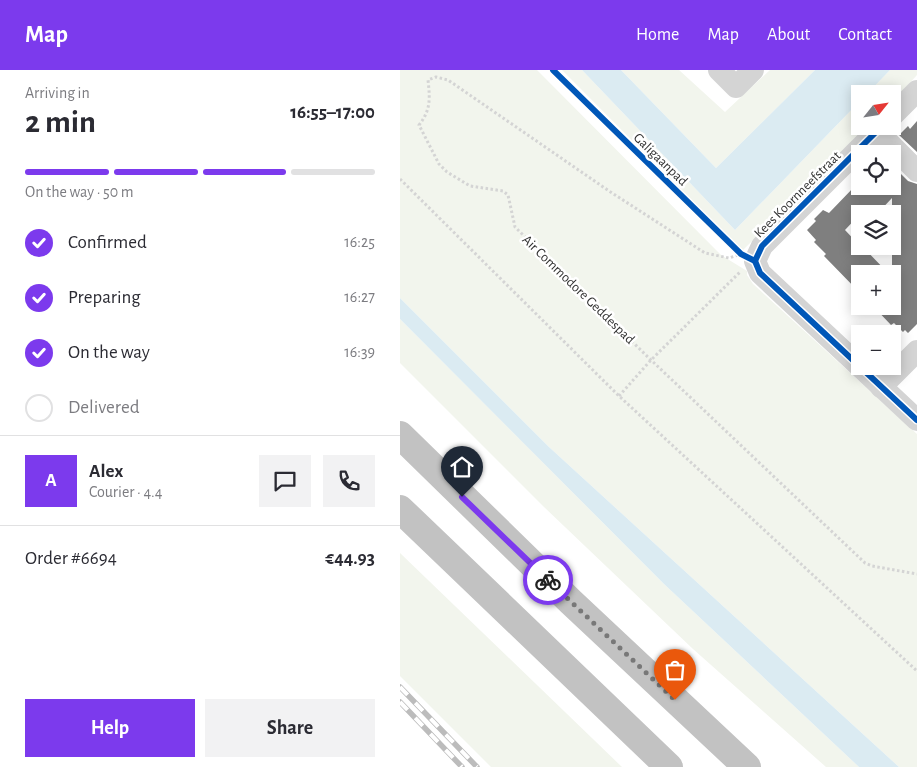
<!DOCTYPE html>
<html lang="en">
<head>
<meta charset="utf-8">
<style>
	:root { --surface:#fff; --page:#f2f2f3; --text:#2b2b33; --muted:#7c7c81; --line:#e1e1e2; --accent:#7c3aed }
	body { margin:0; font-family:"Alegreya Sans",sans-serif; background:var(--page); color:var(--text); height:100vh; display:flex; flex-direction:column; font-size:19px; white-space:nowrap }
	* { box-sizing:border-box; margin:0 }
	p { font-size:16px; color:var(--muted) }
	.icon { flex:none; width:28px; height:28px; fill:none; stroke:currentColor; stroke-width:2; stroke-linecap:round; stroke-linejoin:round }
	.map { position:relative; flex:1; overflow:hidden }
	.panel { display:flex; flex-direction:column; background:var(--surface); width:400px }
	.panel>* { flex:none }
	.needle { width:32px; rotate:60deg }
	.tools { position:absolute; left:451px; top:15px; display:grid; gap:10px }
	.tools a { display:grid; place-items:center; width:50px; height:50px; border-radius:0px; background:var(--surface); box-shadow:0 2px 12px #0003; font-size:25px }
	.pin { position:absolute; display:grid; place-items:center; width:42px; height:42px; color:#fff; margin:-51px -21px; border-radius:50% 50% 50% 0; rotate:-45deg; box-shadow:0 0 5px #0007 }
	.pin .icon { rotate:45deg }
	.courier { position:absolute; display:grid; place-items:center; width:50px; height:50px; margin:-25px; border:4px solid #7c3aed; border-radius:50%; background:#fff; color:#222; box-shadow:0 1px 6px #0007 }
	.head em { font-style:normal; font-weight:600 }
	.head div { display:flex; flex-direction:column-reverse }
	.head { display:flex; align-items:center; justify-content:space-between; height:85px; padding:0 25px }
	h1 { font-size:32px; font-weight:600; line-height:38px }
	.bar { display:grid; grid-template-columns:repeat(4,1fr); gap:8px 5px; align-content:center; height:60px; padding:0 25px }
	.bar i { height:6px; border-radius:4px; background:var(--line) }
	.bar .current { background:var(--accent) }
	.bar p { grid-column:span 4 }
	.line { display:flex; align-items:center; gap:12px; padding:0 25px; border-top:1px solid var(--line) }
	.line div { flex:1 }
	.round { display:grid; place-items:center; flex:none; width:52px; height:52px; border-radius:0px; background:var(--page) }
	ol { padding:0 25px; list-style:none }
	li { display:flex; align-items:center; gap:15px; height:55px }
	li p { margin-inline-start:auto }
	li .icon { padding:5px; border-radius:50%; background:var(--accent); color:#fff; stroke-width:4 }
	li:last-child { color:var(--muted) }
	li i { width:28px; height:28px; border:2px solid var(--line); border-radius:50% }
	.cta { display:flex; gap:10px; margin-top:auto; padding:10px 25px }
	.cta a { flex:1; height:58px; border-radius:0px; background:var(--accent); color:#fff; font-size:20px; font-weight:600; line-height:58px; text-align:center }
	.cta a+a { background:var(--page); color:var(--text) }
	header { display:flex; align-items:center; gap:30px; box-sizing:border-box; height:70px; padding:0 25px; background:var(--accent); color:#fff }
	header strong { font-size:24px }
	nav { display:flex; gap:28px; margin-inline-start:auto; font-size:18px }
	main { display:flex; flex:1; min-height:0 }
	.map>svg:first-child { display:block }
	.green { fill:#f2f5ed }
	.water { fill:#dbebf2 }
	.building { fill:#7f7f7f }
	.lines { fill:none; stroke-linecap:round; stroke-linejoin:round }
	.path { stroke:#d4d4d4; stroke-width:3; stroke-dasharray:2.5 2.5; stroke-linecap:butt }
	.minor { stroke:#d4d4d4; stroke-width:22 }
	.highway { stroke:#c2c2c2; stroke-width:28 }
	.rail-casing { stroke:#bcbcbc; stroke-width:5.5 }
	.rail { stroke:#fff; stroke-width:4; stroke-dasharray:11; stroke-linecap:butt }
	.cycleway-casing { stroke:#fff; stroke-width:9 }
	.cycleway { stroke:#0057b8; stroke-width:6 }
	.done { stroke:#787878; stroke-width:5; stroke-dasharray:0 9 }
	.route { stroke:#7c3aed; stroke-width:6 }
	.labels { text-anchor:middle; stroke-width:5; stroke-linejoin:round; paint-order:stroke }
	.street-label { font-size:14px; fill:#303030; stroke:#fff }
</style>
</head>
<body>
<header>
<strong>Map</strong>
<nav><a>Home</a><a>Map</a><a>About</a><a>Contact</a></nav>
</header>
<main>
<section class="panel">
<div class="head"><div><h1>2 min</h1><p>Arriving in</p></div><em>16:55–17:00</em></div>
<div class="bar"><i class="current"></i><i class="current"></i><i class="current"></i><i></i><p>On the way · 50 m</p></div>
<ol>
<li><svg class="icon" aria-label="check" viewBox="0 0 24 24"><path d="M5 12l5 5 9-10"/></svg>Confirmed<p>16:25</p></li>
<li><svg class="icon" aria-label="check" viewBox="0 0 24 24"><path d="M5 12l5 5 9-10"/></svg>Preparing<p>16:27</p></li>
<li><svg class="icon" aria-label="check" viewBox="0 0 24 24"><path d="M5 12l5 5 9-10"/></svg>On the way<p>16:39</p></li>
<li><i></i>Delivered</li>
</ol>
<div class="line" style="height:90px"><b class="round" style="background:var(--accent);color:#fff">A</b><div><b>Alex</b><p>Courier · 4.4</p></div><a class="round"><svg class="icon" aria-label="chat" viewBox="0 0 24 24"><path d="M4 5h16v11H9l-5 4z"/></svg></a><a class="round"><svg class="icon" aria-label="phone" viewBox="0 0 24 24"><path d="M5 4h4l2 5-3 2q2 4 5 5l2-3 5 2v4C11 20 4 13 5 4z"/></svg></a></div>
<div class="line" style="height:65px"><div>Order #6694</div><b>€44.93</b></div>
<div class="cta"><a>Help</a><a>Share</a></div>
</section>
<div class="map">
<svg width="517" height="697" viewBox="0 0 517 697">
	<rect width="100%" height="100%" fill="#fff"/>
	<g class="green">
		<path d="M0,0H137L321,185L347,201V205L353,214L517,364V697H499L149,377L0,228Z"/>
		<path d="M162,0H182L335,160L460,31V56H468L343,180L331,170Z"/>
		<path d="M221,0H279L325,42L370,0H415L316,98Z"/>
		<path d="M490,0H517V5L493,31L492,24H467Z"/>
		<path d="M0,249L264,514L459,697H426L293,579L144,437L0,293Z"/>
		<path d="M0,483L222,697H91L0,606Z"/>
	</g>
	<g class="water">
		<path d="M182,0H221L316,98L415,0H490L467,24H460V31L335,160Z"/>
		<path d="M0,228L149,377L499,697H459L264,514L0,249Z"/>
	</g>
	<g class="building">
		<path d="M517,51V82L499,65L508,56L510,59Z"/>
		<path d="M492,95L508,111L517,114V254L508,263L505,260L503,262L494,253L491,255L473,236H492V128L477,144H460L445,160L460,176H462L489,204H460V223L424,186L426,184L414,172L416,170L407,160L416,151L414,149L423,140L429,143L455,116H492Z"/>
	</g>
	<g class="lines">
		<g class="path">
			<path d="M0,109L219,326L517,601"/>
			<path d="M338,185L329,188L305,183L209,121L48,10L36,7L28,10C30,28 31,40 19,55L39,94L47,102L70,116L103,121L108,125L115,157L251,290L465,493L472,496L517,504"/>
			<path d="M219,326L251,290L340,202"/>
		</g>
		<g class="minor">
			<path d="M319,0L336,17L353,0"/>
			<path d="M492,46L517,21"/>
			<path d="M482,56L362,176L355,191L360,203L517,350"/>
			<path d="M477,61L517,101"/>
			<path d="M481,317L517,281"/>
		</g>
		<g class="highway">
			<path d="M0,365L171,532L347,697"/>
			<path d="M0,439L269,697"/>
		</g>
		<defs>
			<g id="rail">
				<path d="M0,617L77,697"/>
				<path d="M0,632L62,697"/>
			</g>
		</defs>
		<use href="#rail" class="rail-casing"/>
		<use href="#rail" class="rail"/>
		<defs>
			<g id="cycleway">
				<path d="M153,0L341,184L355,191"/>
				<path d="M355,191L360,203L517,350"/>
				<path d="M355,191L362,176L482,56"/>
			</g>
		</defs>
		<use href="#cycleway" class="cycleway-casing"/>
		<use href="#cycleway" class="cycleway"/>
	</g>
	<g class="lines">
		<path class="done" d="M148,510L275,630"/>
		<path class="route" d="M62,427L148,510"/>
	</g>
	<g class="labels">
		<g class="street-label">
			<text transform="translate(261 89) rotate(44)" y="5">Galigaanpad</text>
			<text transform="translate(397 124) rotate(-45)" y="5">Kees Koornneefstraat</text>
			<text transform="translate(179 219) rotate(44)" y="5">Air Commodore Geddespad</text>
		</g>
	</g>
</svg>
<div class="tools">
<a><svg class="needle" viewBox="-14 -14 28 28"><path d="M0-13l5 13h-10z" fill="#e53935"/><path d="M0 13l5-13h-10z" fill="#7c7c81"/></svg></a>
<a><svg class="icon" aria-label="locate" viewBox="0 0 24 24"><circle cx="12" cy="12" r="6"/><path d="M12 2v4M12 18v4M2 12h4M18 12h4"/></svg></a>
<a><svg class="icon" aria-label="layers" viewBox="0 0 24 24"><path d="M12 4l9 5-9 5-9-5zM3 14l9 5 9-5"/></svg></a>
<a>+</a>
<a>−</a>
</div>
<div class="pin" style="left:275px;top:630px;background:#ea580c"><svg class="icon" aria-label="bag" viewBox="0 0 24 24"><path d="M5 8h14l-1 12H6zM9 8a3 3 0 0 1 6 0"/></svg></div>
<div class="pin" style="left:62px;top:427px;background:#1f2937"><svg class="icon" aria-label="home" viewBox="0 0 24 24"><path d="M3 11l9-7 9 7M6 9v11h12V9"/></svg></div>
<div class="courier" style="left:148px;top:510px"><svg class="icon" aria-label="bike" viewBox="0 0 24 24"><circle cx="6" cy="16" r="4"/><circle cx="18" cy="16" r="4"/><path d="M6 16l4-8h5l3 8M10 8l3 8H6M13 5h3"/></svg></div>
</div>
</main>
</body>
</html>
